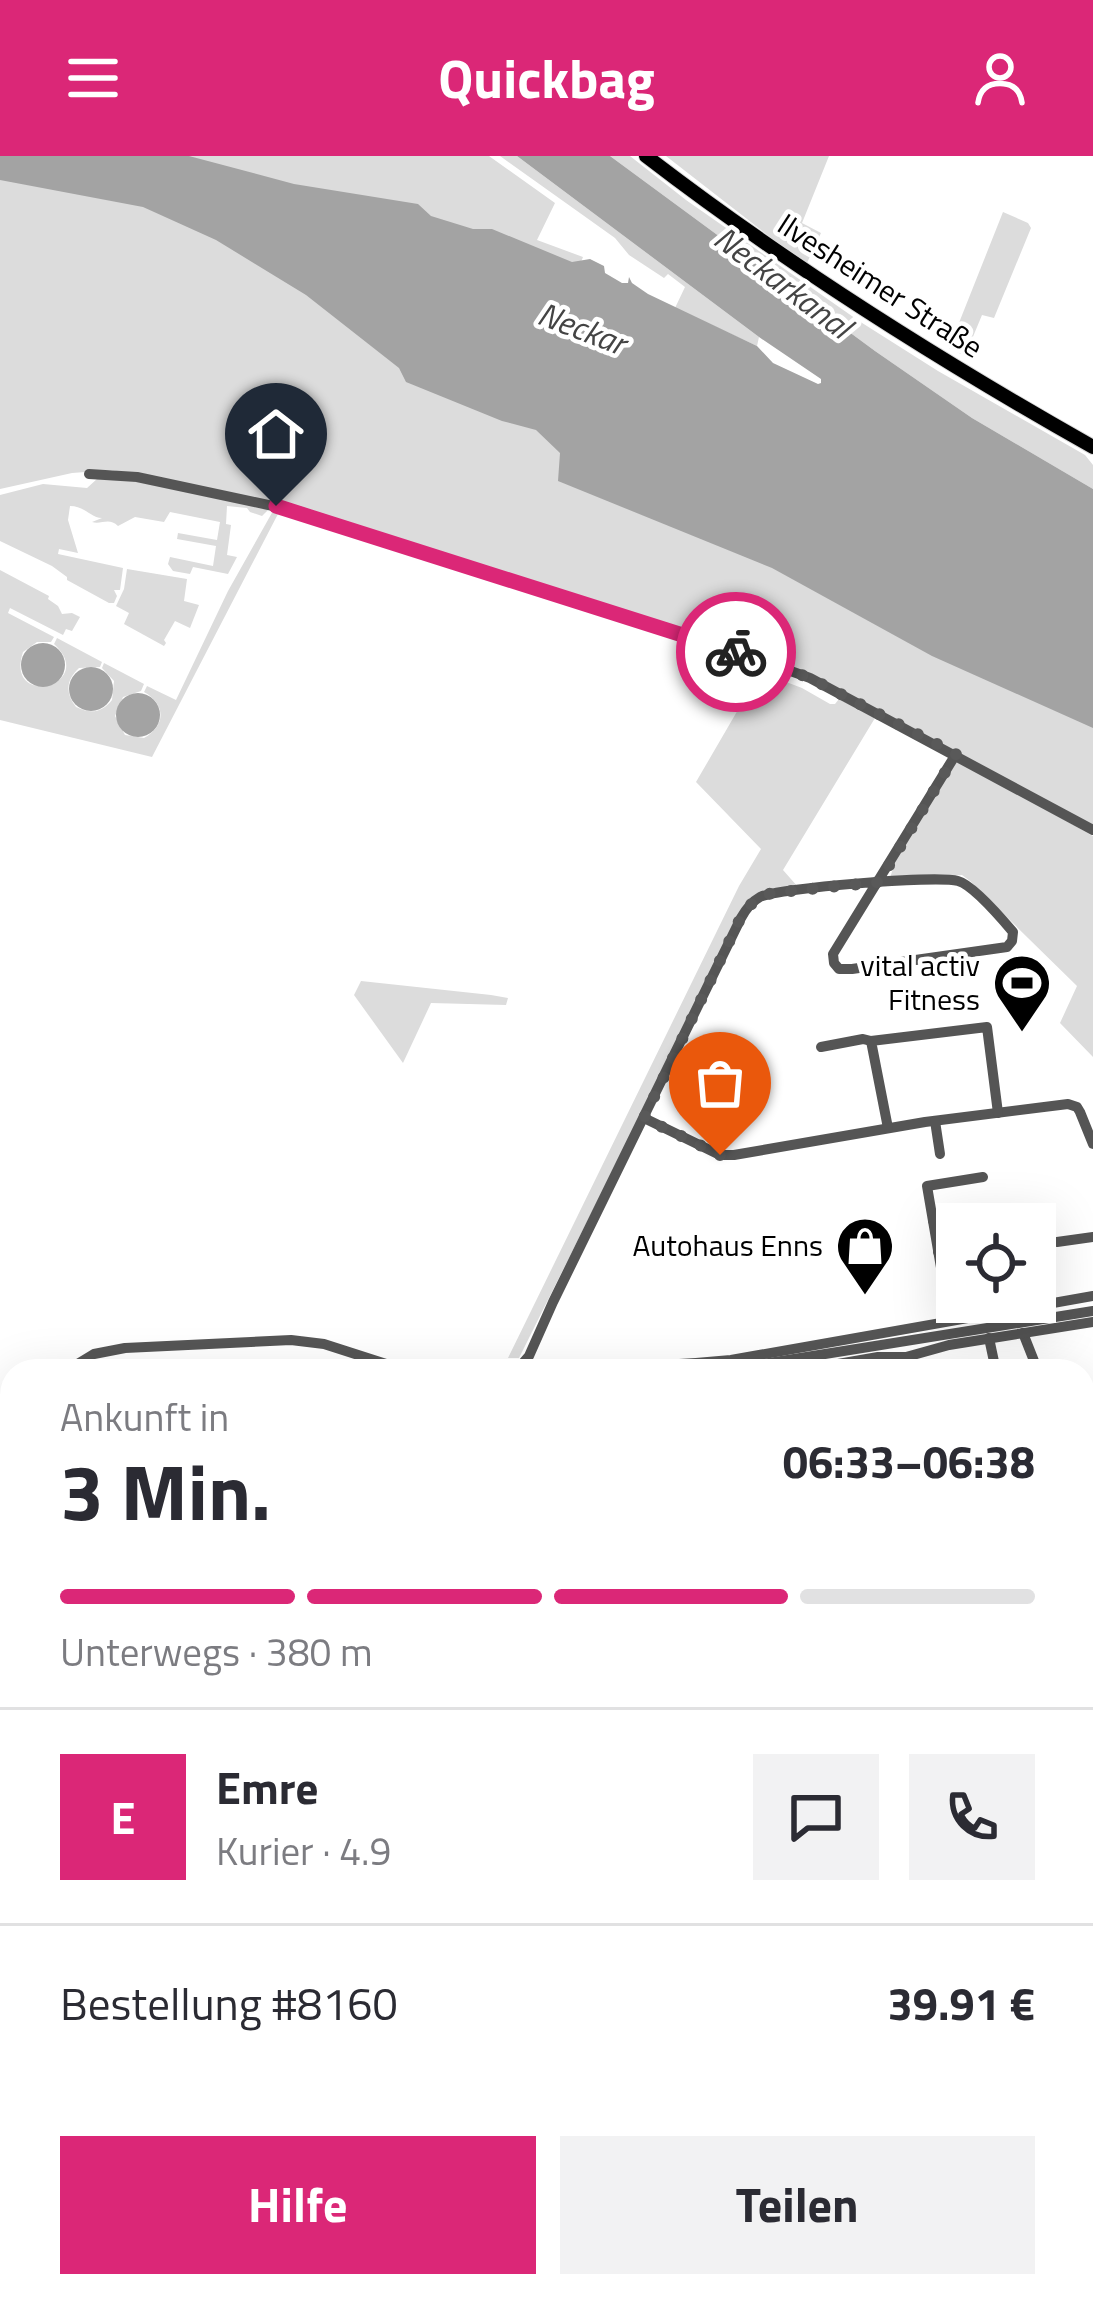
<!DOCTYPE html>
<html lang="de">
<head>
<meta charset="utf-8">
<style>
	:root { --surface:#fff; --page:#f2f2f3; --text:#2b2b33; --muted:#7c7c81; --line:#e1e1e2; --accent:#db2777 }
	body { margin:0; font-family:"Titillium Web",sans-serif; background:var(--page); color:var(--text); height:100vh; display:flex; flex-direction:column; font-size:45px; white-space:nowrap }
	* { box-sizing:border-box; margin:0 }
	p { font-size:39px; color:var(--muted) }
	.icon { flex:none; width:66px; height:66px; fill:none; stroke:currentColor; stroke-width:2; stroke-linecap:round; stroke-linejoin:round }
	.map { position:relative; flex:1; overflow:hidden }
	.details { position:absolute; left:0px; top:1203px; width:1095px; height:939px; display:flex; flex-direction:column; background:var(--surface); border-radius:36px 36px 0 0; box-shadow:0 12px 48px #0002 }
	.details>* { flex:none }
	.buttons { position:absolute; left:936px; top:1047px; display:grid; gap:24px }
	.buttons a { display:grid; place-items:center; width:120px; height:120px; border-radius:0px; background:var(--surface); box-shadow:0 12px 48px #0002; font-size:60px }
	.pin { position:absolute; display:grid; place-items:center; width:102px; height:102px; color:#fff; margin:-123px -51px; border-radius:50% 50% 50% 0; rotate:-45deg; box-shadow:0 0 12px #0007 }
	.pin .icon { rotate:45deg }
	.courier { position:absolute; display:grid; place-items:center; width:120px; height:120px; margin:-60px; border:9px solid #db2777; border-radius:50%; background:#fff; color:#222; box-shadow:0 3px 15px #0007 }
	.head em { font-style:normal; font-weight:700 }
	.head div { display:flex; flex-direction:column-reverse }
	.head { display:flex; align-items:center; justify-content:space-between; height:204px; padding:0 60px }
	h1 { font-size:78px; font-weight:700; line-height:90px }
	.bar { display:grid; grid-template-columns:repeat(4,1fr); gap:18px 12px; align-content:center; height:144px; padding:0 60px }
	.bar i { height:15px; border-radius:9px; background:var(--line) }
	.bar .active { background:var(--accent) }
	.bar p { grid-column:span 4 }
	.line { display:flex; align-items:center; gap:30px; padding:0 60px; border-top:3px solid var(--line) }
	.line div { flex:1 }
	.round { display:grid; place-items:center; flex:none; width:126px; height:126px; border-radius:0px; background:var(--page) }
	.cta { display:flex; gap:24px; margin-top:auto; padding:24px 60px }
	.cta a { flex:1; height:138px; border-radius:0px; background:var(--accent); color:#fff; font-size:48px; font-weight:700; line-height:138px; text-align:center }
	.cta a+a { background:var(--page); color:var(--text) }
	header { display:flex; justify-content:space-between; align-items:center; height:156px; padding:0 60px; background:var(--accent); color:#fff; font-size:54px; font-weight:700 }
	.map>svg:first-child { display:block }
	.green { fill:#dcdcdc }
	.water { fill:#a3a3a3 }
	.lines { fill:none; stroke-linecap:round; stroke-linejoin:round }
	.major-casing { stroke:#dbdbdb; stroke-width:16 }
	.minor { stroke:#555; stroke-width:10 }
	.major { stroke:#000; stroke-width:14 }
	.done { stroke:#595959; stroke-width:12; stroke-dasharray:0 21.6 }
	.route { stroke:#db2777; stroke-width:15 }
	.labels { text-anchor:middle; stroke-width:9; stroke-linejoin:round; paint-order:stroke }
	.street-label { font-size:30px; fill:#000; stroke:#fff }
	.poi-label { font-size:30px; fill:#000; stroke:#fff; text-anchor:end }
	.water-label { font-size:33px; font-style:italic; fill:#444; stroke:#fff }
</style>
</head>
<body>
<header><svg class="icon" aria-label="menu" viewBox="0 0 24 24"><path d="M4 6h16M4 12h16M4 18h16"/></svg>Quickbag<svg class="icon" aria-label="person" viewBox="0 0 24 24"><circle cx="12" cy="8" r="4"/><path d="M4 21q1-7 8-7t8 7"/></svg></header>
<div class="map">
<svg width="1093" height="2141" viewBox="0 0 1093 2141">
	<rect width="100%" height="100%" fill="#fff"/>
	<g class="green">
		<path d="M0,0H489L555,47L537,84L583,101L543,199L1093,431V670L811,519L302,354L112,314L72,317L0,333Z"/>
		<path d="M500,0H517L759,181L757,190L675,152L685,131L668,118L664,122L629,99L615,82Z"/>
		<path d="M610,0H630L686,44L859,165L938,215L1085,299L1093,309V333L972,262L875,195Z"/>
		<path d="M666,0H829L802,67L821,77L806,109Z"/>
		<path d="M1003,56L1028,67L1031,72L994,162L982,159L965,200L949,192Z"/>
		<path d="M97,323L134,325L269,353L262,360L250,356L247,352L227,350L226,368L231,369L227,399L237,401L228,418L193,411L190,418L173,415L168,408L170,401L213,410L216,390L177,383L178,377L217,384L220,366L170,356L164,366L135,361L118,370C109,361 101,369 92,366L102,362C91,362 85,350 70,350L68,364L78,397L59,393L58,398L123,412L120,434H114L117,440L114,447H109L67,424V421L52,410L0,385V339L43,328L87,332Z"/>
		<path d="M273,355L279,356L152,601L0,564V414L49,440L48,443L58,450L62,458L72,457L80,461L72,475L66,473L63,479L10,452L8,457L54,481L51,486H37L23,496C4,554 99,529 54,488L57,482L102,506L100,511L79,512C66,524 65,537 76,551C90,558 102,557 112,544L114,525L102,512L104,507L144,528L141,535L123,541L115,560L125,579L144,582C166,570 166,548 144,536L147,530L176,544L228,435Z"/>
		<path d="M127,413L187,423L184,445L199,449L190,472L175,465L164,484L166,487L164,490L124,468L129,457L116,450L124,433Z"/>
		<path d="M760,516L802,532L830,548H835L839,543L875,562L783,714L798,731L753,742L678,883L519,1202H508L739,730L761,693L696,626Z"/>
		<path d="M954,602L1093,680V901L1060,867L1077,830L970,725L962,719L895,724L890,722L896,703Z"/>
		<path d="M361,825L491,839L508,842L506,849L431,847L403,907L354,839Z"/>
	</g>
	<g class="water">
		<path d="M0,0H189L294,28L418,48L431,60L473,73H492L572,106L590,103L604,110L605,117L622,127H628L629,121L632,127L648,138L757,190L773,207L818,228L821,227V223L759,181L517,0H610L875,195L972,262L1093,333V572L932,500L772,412L558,325L560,297L536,274L502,265L406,226L399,212L306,139L216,84L143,51L0,24Z"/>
		<circle cx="43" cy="509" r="22"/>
		<circle cx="91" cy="533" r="22"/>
		<circle cx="138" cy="559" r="22"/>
	</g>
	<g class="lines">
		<defs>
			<g id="major">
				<path d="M646,0C789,110 937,203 1093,291"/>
				<path d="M117,2141L121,2130"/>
			</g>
		</defs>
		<use href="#major" class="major-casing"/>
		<g class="minor">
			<path d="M89,318L137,321L301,356L763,505L810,522L1093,674"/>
			<path d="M821,891L863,883L871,885"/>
			<path d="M644,962L720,999H734L925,966L1068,948L1077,951L1080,956L1093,988"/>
			<path d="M935,965L940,998"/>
			<path d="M888,972L871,885L987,871L998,957"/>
			<path d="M933,1065L992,1055"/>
			<path d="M1057,1086L1093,1081"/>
			<path d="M938,1096L957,1093"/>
			<path d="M950,1164L927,1030L983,1021"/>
			<path d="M1023,1177L1038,1215"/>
			<path d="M989,1182L996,1215"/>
			<path d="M66,1215L94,1198L125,1192L291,1184L324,1188L408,1215"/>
			<path d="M443,1215C489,1202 534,1211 581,1211C631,1211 681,1209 731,1204L1093,1140"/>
			<path d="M516,1215L529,1200L553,1146L741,762C746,753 751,746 760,741C780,732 936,719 958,725C973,729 1002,763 1013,776L1012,785L1007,791L852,813H839L834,807L833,798L956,598"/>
			<path d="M719,1215L1093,1155"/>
			<path d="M798,1215L878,1201H906L949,1189L1093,1166"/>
			<path d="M1091,1271L1093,1282"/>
			<path d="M0,1280L12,1268"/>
			<path d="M0,1526L12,1514"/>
		</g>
		<use href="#major" class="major"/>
	</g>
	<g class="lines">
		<path class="done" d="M720,999L644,962L741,761L753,746L771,737L879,726L956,598L810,522L736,496"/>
		<path class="route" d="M276,350L736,496"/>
	</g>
	<defs>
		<symbol id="stadium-pin" viewBox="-11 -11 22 30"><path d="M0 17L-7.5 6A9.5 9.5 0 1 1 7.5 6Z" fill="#000" stroke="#fff"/><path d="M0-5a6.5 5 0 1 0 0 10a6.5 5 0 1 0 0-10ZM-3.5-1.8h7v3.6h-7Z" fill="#fff"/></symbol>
		<symbol id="shop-pin" viewBox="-11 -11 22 30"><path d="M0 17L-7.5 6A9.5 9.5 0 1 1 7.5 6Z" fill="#000" stroke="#fff"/><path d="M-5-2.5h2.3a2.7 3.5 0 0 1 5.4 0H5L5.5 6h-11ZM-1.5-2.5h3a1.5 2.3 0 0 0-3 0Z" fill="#fff"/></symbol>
	</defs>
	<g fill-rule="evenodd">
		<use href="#stadium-pin" x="989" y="794" width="66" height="90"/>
		<use href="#shop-pin" x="832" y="1057" width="66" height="90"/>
	</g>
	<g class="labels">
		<g class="street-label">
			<text transform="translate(880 130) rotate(33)" y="10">Ilvesheimer Straße</text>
		</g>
		<g class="poi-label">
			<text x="980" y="820">vital activ<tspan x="980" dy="34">Fitness</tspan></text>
			<text x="823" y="1100">Autohaus Enns</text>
		</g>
		<g class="water-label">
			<text transform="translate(783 126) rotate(37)" y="12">Neckarkanal</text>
			<text transform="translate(582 172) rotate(21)" y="12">Neckar</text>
		</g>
	</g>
</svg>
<div class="buttons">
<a><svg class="icon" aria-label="locate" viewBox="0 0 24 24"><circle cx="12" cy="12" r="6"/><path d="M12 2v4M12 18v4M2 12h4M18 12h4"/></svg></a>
</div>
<div class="pin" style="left:720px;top:999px;background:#ea580c"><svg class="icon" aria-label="bag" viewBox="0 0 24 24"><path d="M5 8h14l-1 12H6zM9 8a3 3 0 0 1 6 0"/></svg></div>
<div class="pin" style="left:276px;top:350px;background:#1f2937"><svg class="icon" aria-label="home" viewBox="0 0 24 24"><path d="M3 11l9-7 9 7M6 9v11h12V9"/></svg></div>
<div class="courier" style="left:736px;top:496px"><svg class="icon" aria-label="bike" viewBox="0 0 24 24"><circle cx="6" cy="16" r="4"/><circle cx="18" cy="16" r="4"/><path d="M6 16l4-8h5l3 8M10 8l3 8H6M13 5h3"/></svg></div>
<section class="details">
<div class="head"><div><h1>3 Min.</h1><p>Ankunft in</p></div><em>06:33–06:38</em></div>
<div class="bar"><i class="active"></i><i class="active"></i><i class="active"></i><i></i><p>Unterwegs · 380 m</p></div>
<div class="line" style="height:216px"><b class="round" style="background:var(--accent);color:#fff">E</b><div><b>Emre</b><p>Kurier · 4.9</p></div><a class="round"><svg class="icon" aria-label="chat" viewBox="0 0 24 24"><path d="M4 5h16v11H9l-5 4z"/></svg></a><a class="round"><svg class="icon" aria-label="phone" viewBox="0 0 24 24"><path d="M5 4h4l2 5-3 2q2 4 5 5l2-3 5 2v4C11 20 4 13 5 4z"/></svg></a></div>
<div class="line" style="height:156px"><div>Bestellung #8160</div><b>39.91 €</b></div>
<div class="cta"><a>Hilfe</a><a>Teilen</a></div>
</section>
</div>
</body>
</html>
